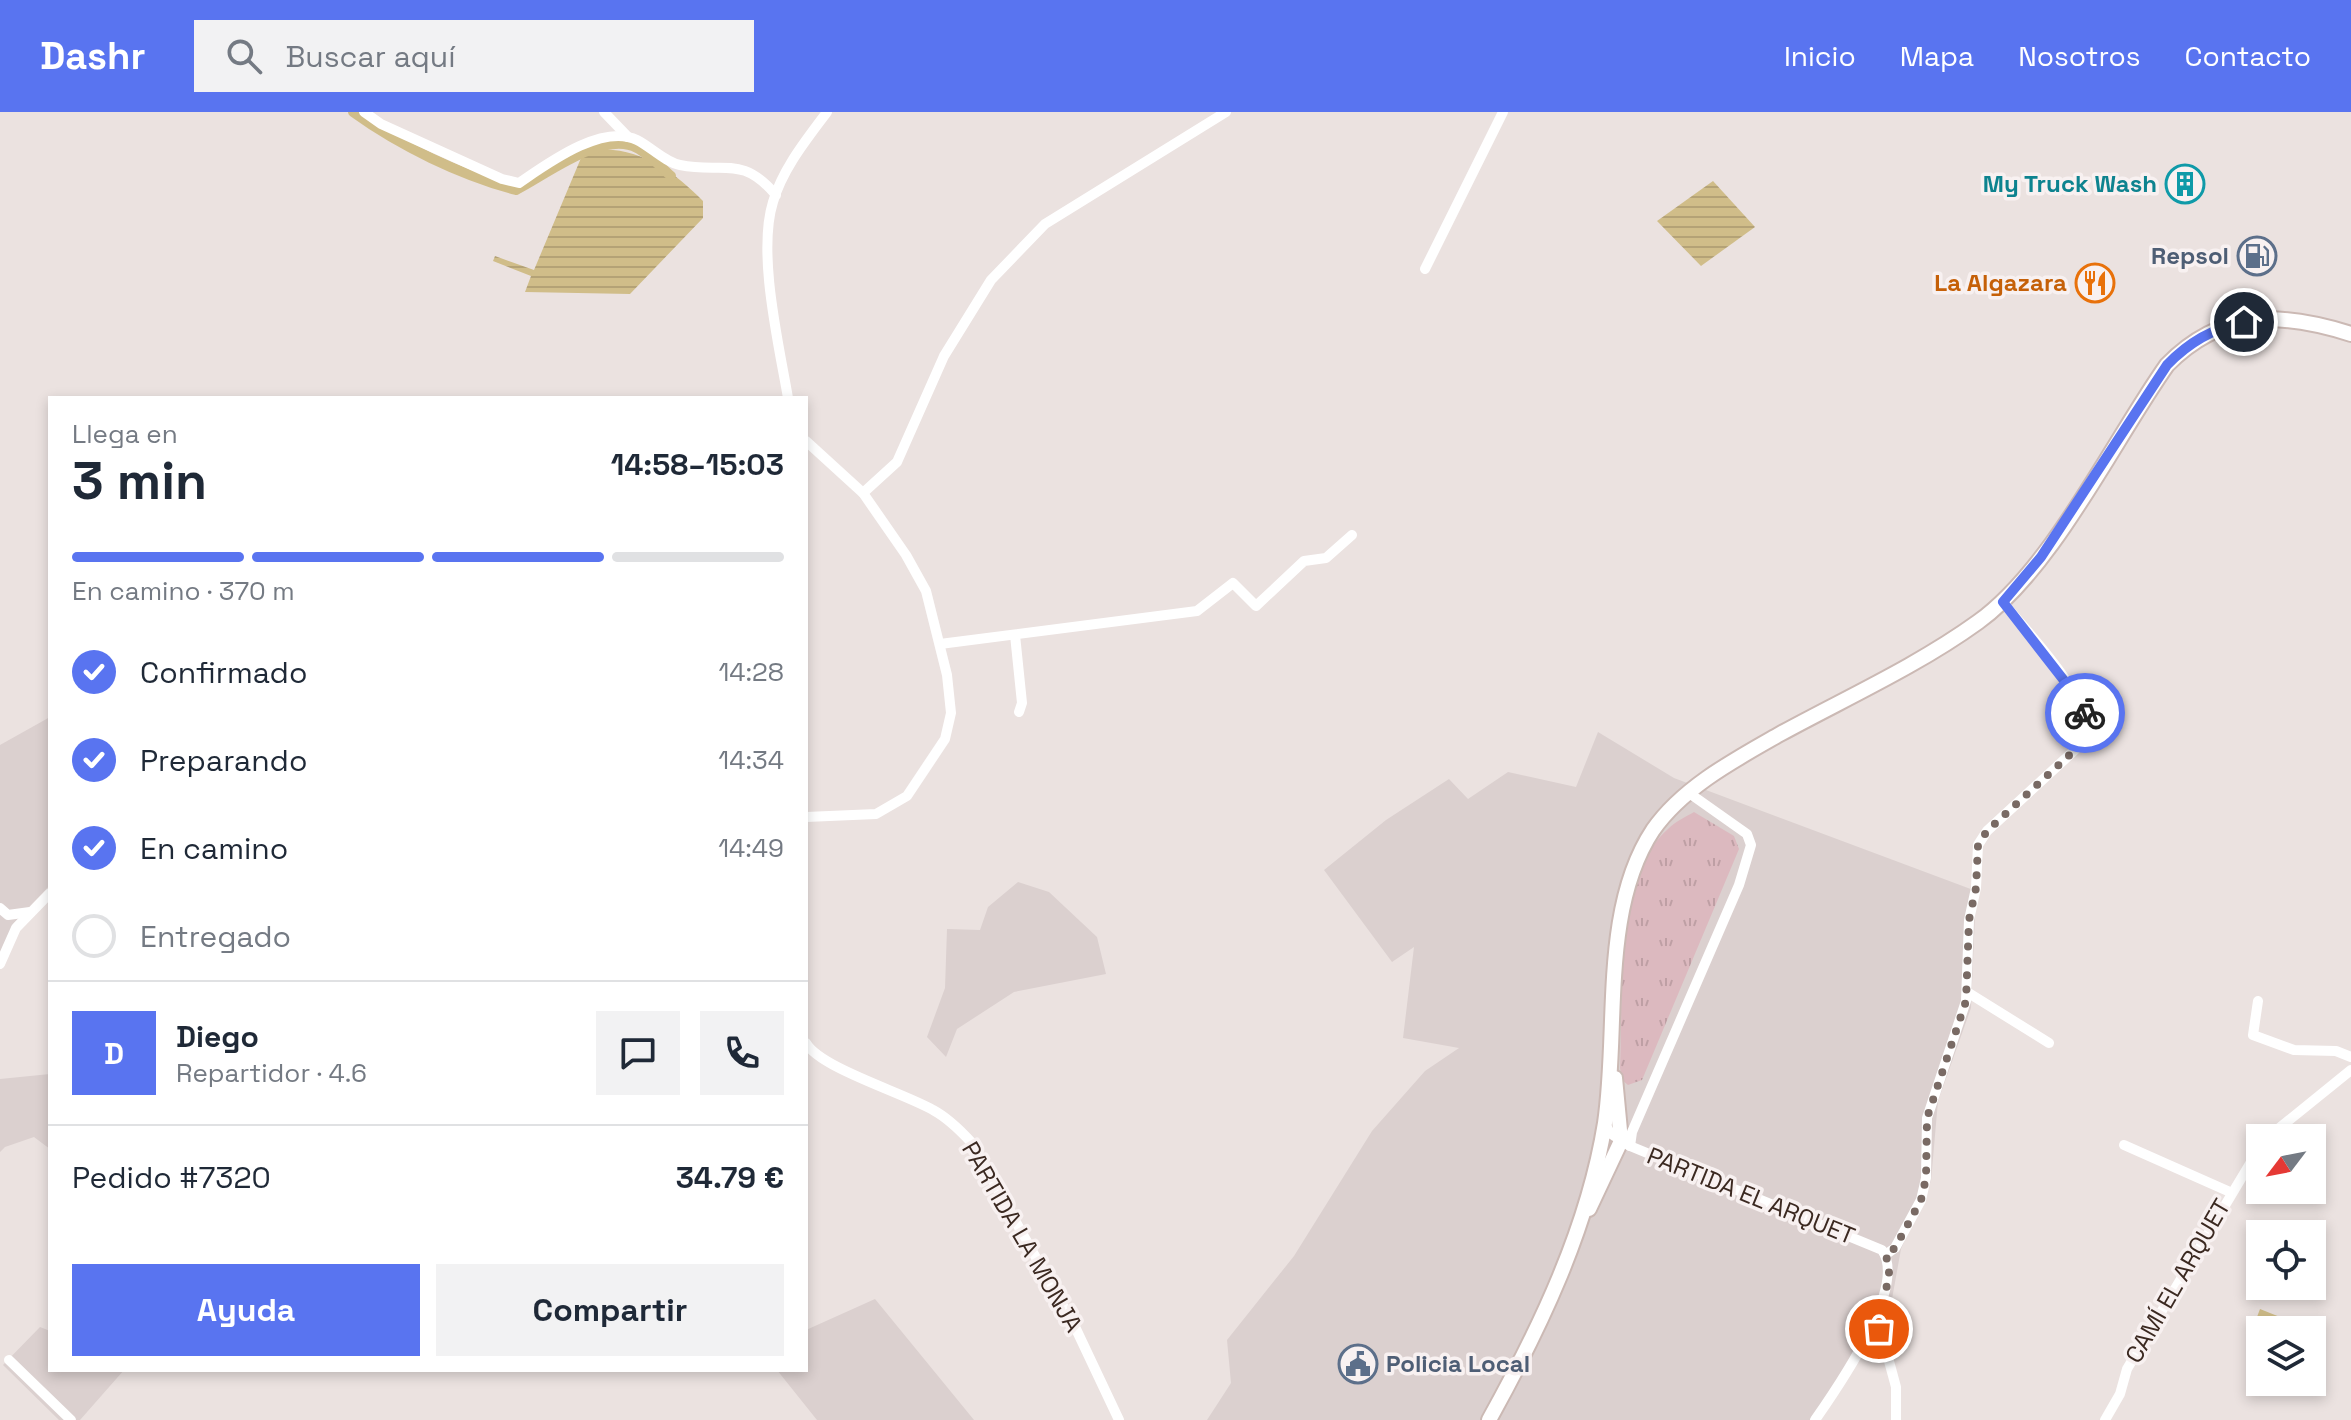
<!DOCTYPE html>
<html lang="es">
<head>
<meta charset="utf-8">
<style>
	:root { --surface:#fff; --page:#f2f2f3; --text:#1f2937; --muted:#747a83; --line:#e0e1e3; --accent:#5974f0 }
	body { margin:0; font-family:"Space Grotesk",sans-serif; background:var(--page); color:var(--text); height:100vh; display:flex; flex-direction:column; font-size:30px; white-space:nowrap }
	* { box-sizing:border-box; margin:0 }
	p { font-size:26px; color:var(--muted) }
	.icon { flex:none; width:44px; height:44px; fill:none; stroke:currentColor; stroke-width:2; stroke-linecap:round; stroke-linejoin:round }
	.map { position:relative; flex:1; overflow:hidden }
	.drawer { position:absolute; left:48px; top:284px; width:760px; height:976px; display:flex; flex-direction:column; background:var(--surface); border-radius:0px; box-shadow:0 4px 12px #0003 }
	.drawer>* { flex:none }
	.needle { width:52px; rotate:238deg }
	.buttons { position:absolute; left:2246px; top:1012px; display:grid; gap:16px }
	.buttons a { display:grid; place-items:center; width:80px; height:80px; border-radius:0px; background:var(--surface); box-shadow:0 4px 12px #0003; font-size:40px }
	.pin { position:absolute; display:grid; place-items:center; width:68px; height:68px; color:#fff; margin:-34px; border:4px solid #fff; border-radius:50%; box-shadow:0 2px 8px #0007 }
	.courier { position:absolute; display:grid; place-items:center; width:80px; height:80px; margin:-40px; border:6px solid #5974f0; border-radius:50%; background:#fff; color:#222; box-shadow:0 2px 10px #0007 }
	.head em { font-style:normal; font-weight:700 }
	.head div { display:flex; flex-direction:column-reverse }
	.head { display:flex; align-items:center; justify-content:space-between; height:136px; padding:0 24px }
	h1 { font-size:52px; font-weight:700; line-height:60px }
	.bar { display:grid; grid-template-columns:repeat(4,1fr); gap:12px 8px; align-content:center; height:96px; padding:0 24px }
	.bar i { height:10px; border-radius:6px; background:var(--line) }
	.bar .current { background:var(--accent) }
	.bar p { grid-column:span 4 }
	.line { display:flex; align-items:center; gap:20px; padding:0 24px; border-top:2px solid var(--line) }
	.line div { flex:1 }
	.round { display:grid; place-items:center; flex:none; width:84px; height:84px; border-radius:0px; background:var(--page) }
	ol { padding:0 24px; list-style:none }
	li { display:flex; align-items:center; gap:24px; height:88px }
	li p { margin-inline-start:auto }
	li .icon { padding:8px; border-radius:50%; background:var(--accent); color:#fff; stroke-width:4 }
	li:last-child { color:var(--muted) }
	li i { width:44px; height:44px; border:4px solid var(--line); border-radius:50% }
	.primary-button { display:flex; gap:16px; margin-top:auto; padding:16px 24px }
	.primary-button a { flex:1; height:92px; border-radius:0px; background:var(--accent); color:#fff; font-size:32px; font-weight:700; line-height:92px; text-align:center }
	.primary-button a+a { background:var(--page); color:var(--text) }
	header { display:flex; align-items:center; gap:48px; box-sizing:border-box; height:112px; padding:0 40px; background:var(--accent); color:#fff }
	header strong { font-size:38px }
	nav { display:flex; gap:44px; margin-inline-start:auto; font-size:28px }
	.search { width:560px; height:72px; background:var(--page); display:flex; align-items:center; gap:20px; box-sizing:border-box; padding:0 28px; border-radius:0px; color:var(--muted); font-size:30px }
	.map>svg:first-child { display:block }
	.built { fill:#dbd0cf }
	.park { fill:url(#park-tufts) }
	.water { fill:url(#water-rules) }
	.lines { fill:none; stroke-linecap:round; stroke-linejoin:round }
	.canal { stroke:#d0bd89; stroke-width:10 }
	.secondary-casing { stroke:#cbb9b4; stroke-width:18 }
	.street { stroke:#fff; stroke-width:10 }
	.secondary { stroke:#fff; stroke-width:14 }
	.done { stroke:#796a64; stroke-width:8; stroke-dasharray:0 14.4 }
	.route { stroke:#5974f0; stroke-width:10 }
	.labels { text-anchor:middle; stroke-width:7; stroke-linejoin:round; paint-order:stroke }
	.culture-label { font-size:24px; font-weight:bold; fill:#0d838f; stroke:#f8f1f1; text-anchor:end }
	.service-label { font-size:24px; font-weight:bold; fill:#4e5e75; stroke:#f8f1f1; text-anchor:end }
	.food-label { font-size:24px; font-weight:bold; fill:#c56008; stroke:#f8f1f1; text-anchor:end }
	.street-label { font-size:24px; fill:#3b2921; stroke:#f8f1f1 }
</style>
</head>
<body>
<header>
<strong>Dashr</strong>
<div class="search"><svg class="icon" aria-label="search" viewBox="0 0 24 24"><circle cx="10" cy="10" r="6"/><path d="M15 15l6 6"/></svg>Buscar aquí</div>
<nav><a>Inicio</a><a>Mapa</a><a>Nosotros</a><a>Contacto</a></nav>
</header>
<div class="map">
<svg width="2351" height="1308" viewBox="0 0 2351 1308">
	<defs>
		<pattern id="park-tufts" width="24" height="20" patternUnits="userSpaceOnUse" patternTransform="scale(2)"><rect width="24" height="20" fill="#dcb9bf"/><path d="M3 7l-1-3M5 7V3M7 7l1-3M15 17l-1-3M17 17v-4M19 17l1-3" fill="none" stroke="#be9fa4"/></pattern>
		<pattern id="water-rules" width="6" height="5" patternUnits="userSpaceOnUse" patternTransform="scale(2)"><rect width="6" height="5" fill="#d0bd89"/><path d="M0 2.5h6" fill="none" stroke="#b4a276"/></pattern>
	</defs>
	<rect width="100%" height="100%" fill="#ebe2e0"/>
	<g class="built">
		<path d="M50,605V773L14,811L0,842V633Z"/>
		<path d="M1598,620L1674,666L1976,779L1971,896L1938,989L1931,1069L1901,1137L1892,1187L1819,1308H1207L1231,1271L1227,1228L1294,1144L1372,1019L1425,959L1459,936L1403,926L1414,835L1392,850L1324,758L1386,708L1449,667L1468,687L1508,660L1576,675Z"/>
		<path d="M1018,770L1049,780L1097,825L1106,862L1014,880L957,917L946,945L927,925L945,876L947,817L980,818L988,795Z"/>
		<path d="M50,962V1037L34,1025L5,1035L0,1040V967Z"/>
		<path d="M875,1187L974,1308H817L777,1258H806V1218Z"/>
		<path d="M40,1215L50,1219V1258H124L80,1308H59L3,1253Z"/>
	</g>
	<path class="park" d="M1694,700L1734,724L1739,737L1642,968L1628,973L1622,968L1620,956C1623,892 1615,762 1668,717C1675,710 1685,705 1694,700Z"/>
	<g class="water">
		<path d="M600,38C639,35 676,61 703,89V106L630,182L525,180L531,164L493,149L495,144L534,158L581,46Z"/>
		<path d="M1713,69L1755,115L1701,154L1657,109Z"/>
		<path d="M2260,1197L2280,1205L2275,1218H2260V1233L2248,1229Z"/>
	</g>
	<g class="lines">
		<path class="canal" d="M353,0C400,34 460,63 516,78C546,63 603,18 637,36C649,42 661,55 671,64"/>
		<defs>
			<g id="secondary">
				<path d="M1589,1097L1621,1029L1615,966"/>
				<path d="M1489,1308C1540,1216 1588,1116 1605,1011C1619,918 1600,798 1653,718C1683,675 1736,647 1780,622C1846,586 1917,554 1978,510C2053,456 2112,331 2167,253C2222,197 2281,200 2351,222"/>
			</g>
		</defs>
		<use href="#secondary" class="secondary-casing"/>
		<g class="street">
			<path d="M364,0L381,12L502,67L519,71C547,52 602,11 637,28C651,35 665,50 680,53C724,62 741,42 776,83"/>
			<path d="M604,0L628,25"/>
			<path d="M1425,157L1503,0"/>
			<path d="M788,286C779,233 757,141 773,90C783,56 807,27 827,0"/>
			<path d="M806,329L863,381L906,443L926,479L947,563L951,601L945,627L907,684L876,702L806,705"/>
			<path d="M863,381L897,350L944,244L991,168L1045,112L1226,0"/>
			<path d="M1015,523L1022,591L1019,600"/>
			<path d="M940,532L1197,499L1233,471L1256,494L1304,449L1326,446L1352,423"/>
			<path d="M0,796L8,803L30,800"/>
			<path d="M0,852L16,816L50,781"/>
			<path d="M1967,880L2049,931"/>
			<path d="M2258,889L2253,923L2294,938L2336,939L2351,945"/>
			<path d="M806,931C820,956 904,981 933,998C948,1006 959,1017 971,1030L1076,1217L1119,1308"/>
			<path d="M1605,1012L1610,1021L1630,1034L1882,1138C1908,1175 1838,1275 1815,1308"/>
			<path d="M2267,1026L2351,958"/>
			<path d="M2124,1033L2230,1080"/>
			<path d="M1630,1034L1632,1020L1739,773L1751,733L1747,722L1689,681"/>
			<path d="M1885,1143L1895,1136L1921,1088L1926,1066L1927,1006L1966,889L1969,808L1976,776L1978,733L1987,719L2090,624C2080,572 2035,530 2003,490"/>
			<path d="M1876,1201L1896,1275V1308"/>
			<path d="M9,1248L71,1308"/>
			<path d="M2105,1308L2120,1282L2127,1257L2260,1035"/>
		</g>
		<use href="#secondary" class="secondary"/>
	</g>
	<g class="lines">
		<path class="done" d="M1879,1217C1875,1192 1898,1166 1885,1143L1895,1136L1921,1088L1926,1066L1927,1006L1966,889L1969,808L1976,776L1978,733L1987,719L2090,624L2085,601"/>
		<path class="route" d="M2085,601L2073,580L2003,490L2041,445L2167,253C2188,231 2213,216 2244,210"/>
	</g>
	<defs>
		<symbol id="building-ring" viewBox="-11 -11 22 22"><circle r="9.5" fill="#f8f1f1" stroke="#0f9aa8" stroke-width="1.5"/><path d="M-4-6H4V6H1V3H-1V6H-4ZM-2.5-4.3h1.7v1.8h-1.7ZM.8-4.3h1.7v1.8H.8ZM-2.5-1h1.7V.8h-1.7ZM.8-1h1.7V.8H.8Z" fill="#0f9aa8"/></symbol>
		<symbol id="fuel-ring" viewBox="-11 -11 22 22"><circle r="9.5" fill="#f8f1f1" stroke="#5c6f8a" stroke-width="1.5"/><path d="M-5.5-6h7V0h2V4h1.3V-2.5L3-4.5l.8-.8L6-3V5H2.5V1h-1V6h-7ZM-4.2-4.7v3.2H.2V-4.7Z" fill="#5c6f8a"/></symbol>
		<symbol id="restaurant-ring" viewBox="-11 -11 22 22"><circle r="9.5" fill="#f8f1f1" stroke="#e8710a" stroke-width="1.5"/><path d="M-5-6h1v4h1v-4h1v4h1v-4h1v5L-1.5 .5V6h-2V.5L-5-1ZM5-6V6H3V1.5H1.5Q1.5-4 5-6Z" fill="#e8710a"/></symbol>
		<symbol id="civic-ring" viewBox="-11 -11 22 22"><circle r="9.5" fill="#f8f1f1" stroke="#5c6f8a" stroke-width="1.5"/><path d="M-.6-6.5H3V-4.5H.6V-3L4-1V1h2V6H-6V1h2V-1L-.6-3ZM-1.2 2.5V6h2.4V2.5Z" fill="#5c6f8a"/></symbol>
	</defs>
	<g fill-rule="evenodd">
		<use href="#building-ring" x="2163" y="50" width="44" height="44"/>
		<use href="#fuel-ring" x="2235" y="122" width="44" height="44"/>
		<use href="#restaurant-ring" x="2073" y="149" width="44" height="44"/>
		<use href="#civic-ring" x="1336" y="1230" width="44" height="44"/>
	</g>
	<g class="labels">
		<g class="culture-label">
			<text x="2157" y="80">My Truck Wash</text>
		</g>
		<g class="service-label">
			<text x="2229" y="152">Repsol</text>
			<text x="1386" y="1260" text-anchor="start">Policia Local</text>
		</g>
		<g class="food-label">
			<text x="2067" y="179">La Algazara</text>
		</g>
		<g class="street-label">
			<text transform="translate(1751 1084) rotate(22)" y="8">PARTIDA EL ARQUET</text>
			<text transform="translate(1022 1125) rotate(60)" y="8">PARTIDA LA MONJA</text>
			<text transform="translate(2178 1169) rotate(-60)" y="8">CAMÍ EL ARQUET</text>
		</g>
	</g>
</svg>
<div class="buttons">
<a><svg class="needle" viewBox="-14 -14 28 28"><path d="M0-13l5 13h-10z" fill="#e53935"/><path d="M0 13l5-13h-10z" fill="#747a83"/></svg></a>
<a><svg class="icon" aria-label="locate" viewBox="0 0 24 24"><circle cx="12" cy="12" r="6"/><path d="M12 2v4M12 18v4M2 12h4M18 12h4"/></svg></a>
<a><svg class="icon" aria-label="layers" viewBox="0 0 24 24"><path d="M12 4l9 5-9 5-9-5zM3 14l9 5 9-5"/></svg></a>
</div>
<div class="pin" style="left:1879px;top:1217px;background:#ea580c"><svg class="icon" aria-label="bag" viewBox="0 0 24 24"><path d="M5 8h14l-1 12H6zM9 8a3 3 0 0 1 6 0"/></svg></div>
<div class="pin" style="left:2244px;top:210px;background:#1f2937"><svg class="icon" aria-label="home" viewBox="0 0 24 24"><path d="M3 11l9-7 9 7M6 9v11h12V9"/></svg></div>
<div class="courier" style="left:2085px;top:601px"><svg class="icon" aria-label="bike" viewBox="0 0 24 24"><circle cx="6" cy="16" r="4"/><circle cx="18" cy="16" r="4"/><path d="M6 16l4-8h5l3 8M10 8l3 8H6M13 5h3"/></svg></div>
<section class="drawer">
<div class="head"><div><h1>3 min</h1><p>Llega en</p></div><em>14:58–15:03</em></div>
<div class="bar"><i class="current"></i><i class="current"></i><i class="current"></i><i></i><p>En camino · 370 m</p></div>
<ol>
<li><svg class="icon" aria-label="check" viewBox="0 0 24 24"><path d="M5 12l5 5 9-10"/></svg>Confirmado<p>14:28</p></li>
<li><svg class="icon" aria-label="check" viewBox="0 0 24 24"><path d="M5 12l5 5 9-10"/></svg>Preparando<p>14:34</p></li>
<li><svg class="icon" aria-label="check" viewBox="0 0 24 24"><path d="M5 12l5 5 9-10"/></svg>En camino<p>14:49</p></li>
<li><i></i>Entregado</li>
</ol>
<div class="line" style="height:144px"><b class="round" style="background:var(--accent);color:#fff">D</b><div><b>Diego</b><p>Repartidor · 4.6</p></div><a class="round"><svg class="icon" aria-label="chat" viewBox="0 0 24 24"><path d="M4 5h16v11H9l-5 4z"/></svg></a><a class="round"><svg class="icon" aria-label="phone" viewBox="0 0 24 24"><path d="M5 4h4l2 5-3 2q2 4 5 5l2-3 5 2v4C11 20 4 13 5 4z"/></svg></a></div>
<div class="line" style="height:104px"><div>Pedido #7320</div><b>34.79 €</b></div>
<div class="primary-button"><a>Ayuda</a><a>Compartir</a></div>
</section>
</div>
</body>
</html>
